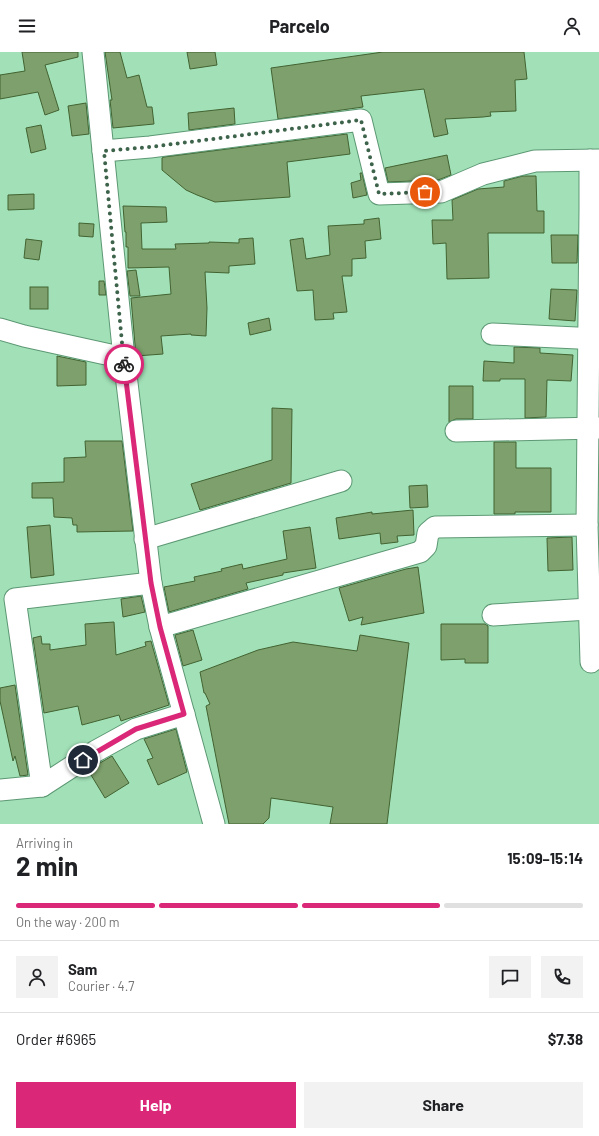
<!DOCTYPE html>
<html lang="en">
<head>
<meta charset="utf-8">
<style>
	:root { --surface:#fff; --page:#f2f2f2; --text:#202124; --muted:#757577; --line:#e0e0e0; --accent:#db2777 }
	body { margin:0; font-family:Barlow,sans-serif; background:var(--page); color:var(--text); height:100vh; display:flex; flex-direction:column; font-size:15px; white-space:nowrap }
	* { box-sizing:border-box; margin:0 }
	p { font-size:13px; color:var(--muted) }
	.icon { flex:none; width:22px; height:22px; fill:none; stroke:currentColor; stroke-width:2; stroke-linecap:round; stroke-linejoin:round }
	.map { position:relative; height:772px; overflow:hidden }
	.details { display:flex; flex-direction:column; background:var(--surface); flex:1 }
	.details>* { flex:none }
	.pin { position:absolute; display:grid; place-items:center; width:34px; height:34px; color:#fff; margin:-17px; border:2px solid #fff; border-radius:50%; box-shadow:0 1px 4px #0007 }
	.courier { position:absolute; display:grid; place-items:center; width:40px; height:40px; margin:-20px; border:3px solid #db2777; border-radius:50%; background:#fff; color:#222; box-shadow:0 1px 5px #0007 }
	.headline em { font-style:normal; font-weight:700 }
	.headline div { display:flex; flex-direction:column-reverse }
	.headline { display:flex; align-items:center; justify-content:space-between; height:68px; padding:0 16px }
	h1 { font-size:26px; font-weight:700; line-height:30px }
	.bar { display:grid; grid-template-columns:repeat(4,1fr); gap:6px 4px; align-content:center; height:48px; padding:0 16px }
	.bar i { height:5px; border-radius:3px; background:var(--line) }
	.bar .current { background:var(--accent) }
	.bar p { grid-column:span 4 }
	.line { display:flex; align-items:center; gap:10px; padding:0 16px; border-top:1px solid var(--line) }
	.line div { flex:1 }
	.round { display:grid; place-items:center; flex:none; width:42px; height:42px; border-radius:0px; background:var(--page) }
	.cta { display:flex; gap:8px; margin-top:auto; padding:8px 16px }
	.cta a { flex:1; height:46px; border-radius:0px; background:var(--accent); color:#fff; font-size:16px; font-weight:700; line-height:46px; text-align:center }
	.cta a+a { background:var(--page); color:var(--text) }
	header { display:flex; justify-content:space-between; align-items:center; height:52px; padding:0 16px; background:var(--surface); font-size:18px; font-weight:700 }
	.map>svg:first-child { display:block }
	.building { fill:#7da06c; stroke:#426331 }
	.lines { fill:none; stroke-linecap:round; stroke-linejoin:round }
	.minor-casing { stroke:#5c9873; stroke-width:23 }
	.minor { stroke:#fff; stroke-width:21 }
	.done { stroke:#3d634b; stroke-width:4; stroke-dasharray:0 7.2 }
	.route { stroke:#db2777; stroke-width:5 }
</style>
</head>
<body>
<header><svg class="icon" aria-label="menu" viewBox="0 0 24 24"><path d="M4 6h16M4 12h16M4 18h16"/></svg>Parcelo<svg class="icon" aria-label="person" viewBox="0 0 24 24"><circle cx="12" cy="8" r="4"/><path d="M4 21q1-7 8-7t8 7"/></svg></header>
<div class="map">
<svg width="599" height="772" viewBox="0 0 599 772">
	<rect width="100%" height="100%" fill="#a2e1b8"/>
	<g class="building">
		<path d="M22,0H78V5L45,13L59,58L45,63L38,40L0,47V23L25,19Z"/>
		<path d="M105,0H120L127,26L139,23L147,55H152L154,72L113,76L110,48H112Z"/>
		<path d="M187,0H215L217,13L190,17Z"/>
		<path d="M383,0H524L527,27L515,28L516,59L490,60L491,64L483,65L445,67L448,82L434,85L424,37L361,44L363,55L278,67L271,16Z"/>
		<path d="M86,51L89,82L72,84L68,54Z"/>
		<path d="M234,56L235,72L189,78L188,61Z"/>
		<path d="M41,73L46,97L31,101L26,76Z"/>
		<path d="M347,82L350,102L287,110L290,145L215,150L197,143L186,138L162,118V106L164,105Z"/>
		<path d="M447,103L451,123L438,128L388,130L385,116Z"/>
		<path d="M360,121H362L367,143L353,146L351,131L361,128Z"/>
		<path d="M523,124H536L537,159H544V181H488L489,226L447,227L446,191L433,192L432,168H453L452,148L478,137L504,135V129Z"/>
		<path d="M34,142V157L8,158V143Z"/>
		<path d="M123,154L166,155L167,170L141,171L142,197H176L175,192L209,191V190L239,191V187L253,186L255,212L229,214V221L205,220L207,256L206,284L191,283V282L161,284L163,302L136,304L131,246L171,242L169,215L128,216V195H126V180H125Z"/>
		<path d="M379,166L381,187L365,189L366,206L352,207V224H342L347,260L333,261L334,267L315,268L313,238L297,239L290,188L303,186L306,207L330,203L328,174L364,172V168Z"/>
		<path d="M79,171L94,172L93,185L79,184Z"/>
		<path d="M551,183H578L577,211H552Z"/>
		<path d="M26,187L42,189L39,208L24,206Z"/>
		<path d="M136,218L140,244H130L127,219Z"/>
		<path d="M99,229H104L106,243H99Z"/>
		<rect x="30" y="235" width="18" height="22"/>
		<path d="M551,237L577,238L575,269L549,267Z"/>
		<path d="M269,266L271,278L250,283L248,271Z"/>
		<path d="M514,295L540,296V301L573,303L571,329L547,328L546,365L525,366V327H500V329H483L484,309L514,311Z"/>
		<path d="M57,304L86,310V333L57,334Z"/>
		<path d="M449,334H473V367H456L449,370Z"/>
		<path d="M272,356L292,357L291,431L200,458L191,432L272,408Z"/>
		<path d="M85,389H122L133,479L77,480V473H73L72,466L54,465L53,446H32V431L64,430V406L86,405Z"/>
		<path d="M494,390H516V416H551V460H515V462H494Z"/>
		<path d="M427,433L428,455L410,456L409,434Z"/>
		<path d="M413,458L414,483L397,484L398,490L381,492L380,481L339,487L336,466L372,460V462Z"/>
		<path d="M50,473L54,523L31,526L27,475Z"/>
		<path d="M310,475L316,516L283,521V523L246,531L248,537L169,560L164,535L195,529L194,525L222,519L221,517L242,512L243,517L287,507L283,479Z"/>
		<path d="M572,485L573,518L548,519L547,486Z"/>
		<path d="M418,515L424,561L361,573L363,565L349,569L339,536L406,517Z"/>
		<path d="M141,544L145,560L123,565L121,547Z"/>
		<path d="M114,570L116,603L146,594L145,590L151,589L169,653L121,669L119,663L82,673L78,654L44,661L33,586L41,584L42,592H50V598L86,593L85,572Z"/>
		<path d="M441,572H485L488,574V611H465V607L441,608Z"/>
		<path d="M193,578L202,608L183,614L175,583Z"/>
		<path d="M360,583L409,591L387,772H330L333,755L271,746L269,766L263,772H229L206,654L210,652L205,641H204L200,620L258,598L293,590L357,599Z"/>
		<path d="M15,633L28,723L20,724L15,704L13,709L0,649V636Z"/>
		<path d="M176,677L187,720L158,733L147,708L153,706L144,687Z"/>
		<path d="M112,704L129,731L105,746L88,718Z"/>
	</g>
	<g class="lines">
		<defs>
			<g id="minor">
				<path d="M103,99L150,95L361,68L379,142L441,140L483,122L535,109L599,108"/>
				<path d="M590,108V156L587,473L591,610"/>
				<path d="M0,277L24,284L124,306"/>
				<path d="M492,282L599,287"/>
				<path d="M456,379L599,376"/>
				<path d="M145,487L341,429"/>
				<path d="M151,531L160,575L214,772"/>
				<path d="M493,563L589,557"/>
				<path d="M160,575L420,500L426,494L428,481L435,475L587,473"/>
				<path d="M42,734L15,547L151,531L124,306L93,0"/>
				<path d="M0,738L42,734L96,699L136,677L184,662"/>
			</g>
		</defs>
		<use href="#minor" class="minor-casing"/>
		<use href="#minor" class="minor"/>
	</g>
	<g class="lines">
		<path class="done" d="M124,312L104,99L150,95L361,68L379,142L425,140"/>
		<path class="route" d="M83,708L136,677L184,662L160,575L151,531L124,312"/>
	</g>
</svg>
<div class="pin" style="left:425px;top:140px;background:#ea580c"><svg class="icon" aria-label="bag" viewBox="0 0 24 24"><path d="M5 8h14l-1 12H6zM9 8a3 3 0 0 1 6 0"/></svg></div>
<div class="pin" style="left:83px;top:708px;background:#1f2937"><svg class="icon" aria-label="home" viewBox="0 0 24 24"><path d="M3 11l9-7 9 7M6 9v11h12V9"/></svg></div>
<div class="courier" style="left:124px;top:312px"><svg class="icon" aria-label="bike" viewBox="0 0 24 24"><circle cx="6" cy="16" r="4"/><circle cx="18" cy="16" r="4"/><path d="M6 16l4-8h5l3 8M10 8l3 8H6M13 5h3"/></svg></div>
</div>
<section class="details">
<div class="headline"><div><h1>2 min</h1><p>Arriving in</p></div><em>15:09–15:14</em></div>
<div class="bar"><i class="current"></i><i class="current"></i><i class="current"></i><i></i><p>On the way · 200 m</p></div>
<div class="line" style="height:72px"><a class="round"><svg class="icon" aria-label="person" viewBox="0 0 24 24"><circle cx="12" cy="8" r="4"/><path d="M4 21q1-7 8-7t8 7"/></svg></a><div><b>Sam</b><p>Courier · 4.7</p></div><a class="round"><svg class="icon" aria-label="chat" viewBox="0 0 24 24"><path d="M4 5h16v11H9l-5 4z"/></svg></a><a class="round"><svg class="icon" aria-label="phone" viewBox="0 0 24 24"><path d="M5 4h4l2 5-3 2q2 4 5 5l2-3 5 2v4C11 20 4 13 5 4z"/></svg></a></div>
<div class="line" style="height:52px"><div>Order #6965</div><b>$7.38</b></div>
<div class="cta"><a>Help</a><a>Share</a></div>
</section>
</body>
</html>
